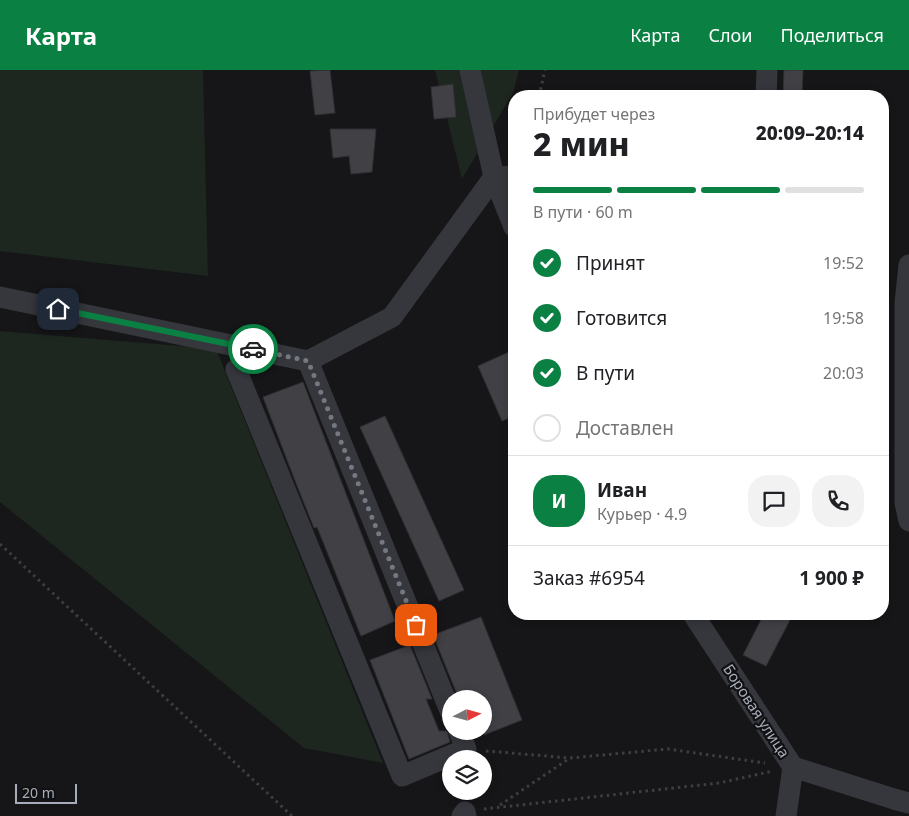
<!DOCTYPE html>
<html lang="ru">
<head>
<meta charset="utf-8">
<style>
	:root { --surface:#fff; --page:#f2f2f2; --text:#202124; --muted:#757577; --line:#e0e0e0; --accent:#0b8043 }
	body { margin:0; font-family:"Noto Sans",sans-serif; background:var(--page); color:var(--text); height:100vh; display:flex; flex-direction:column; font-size:19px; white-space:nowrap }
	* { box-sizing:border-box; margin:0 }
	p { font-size:16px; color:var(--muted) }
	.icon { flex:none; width:28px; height:28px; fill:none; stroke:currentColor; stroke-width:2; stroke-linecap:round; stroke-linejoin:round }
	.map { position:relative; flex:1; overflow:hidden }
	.side { position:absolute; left:508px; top:20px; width:381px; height:530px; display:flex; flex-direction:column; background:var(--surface); border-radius:20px; box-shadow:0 2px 8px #0003 }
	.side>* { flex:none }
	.needle { width:32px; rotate:84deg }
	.fabs { position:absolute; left:442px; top:620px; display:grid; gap:10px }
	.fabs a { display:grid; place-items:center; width:50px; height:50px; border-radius:50%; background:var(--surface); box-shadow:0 2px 8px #0003; font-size:25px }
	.scale { position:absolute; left:15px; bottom:12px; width:62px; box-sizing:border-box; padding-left:5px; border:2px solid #a7acb9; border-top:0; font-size:14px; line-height:18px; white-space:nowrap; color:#a7acb9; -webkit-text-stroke:4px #111113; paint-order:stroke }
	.pin { position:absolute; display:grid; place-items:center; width:42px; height:42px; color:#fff; margin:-21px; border-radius:10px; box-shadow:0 2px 8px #0006 }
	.courier { position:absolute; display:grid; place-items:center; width:50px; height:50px; margin:-25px; border:4px solid #0b8043; border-radius:50%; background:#fff; color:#222; box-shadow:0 1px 6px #0007 }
	.summary em { font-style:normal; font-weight:800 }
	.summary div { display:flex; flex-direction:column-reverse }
	.summary { display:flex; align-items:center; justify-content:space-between; height:85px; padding:0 25px }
	h1 { font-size:32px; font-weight:800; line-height:38px }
	.bar { display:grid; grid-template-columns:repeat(4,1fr); gap:8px 5px; align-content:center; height:60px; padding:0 25px }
	.bar i { height:6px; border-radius:4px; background:var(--line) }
	.bar .current { background:var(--accent) }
	.bar p { grid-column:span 4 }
	.line { display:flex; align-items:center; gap:12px; padding:0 25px; border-top:1px solid var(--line) }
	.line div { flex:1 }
	.round { display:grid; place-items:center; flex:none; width:52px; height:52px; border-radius:20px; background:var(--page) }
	ol { padding:0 25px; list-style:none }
	li { display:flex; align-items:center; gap:15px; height:55px }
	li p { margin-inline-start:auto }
	li .icon { padding:5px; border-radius:50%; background:var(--accent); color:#fff; stroke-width:4 }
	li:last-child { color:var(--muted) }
	li i { width:28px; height:28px; border:2px solid var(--line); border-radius:50% }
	header { display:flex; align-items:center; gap:30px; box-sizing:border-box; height:70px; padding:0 25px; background:var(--accent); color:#fff }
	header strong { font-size:24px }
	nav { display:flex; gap:28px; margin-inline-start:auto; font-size:18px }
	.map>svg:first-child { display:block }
	.green { fill:#1d261f }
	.building { fill:#404045; stroke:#302f34 }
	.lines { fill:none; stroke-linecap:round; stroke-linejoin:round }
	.path { stroke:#3c3e44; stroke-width:3; stroke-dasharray:2.5 4; stroke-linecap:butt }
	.minor { stroke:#36373d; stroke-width:21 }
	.done { stroke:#747881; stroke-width:5; stroke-dasharray:0 9 }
	.route { stroke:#0b8043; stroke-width:6 }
	.labels { text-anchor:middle; stroke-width:4.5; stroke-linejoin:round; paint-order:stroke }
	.street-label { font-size:15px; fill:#a7acb9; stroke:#111113 }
</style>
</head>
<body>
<header>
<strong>Карта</strong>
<nav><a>Карта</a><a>Слои</a><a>Поделиться</a></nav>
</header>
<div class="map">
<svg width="909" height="746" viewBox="0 0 909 746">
	<rect width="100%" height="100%" fill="#161618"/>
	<g class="green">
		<path d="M0,0H203L208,206L0,181Z"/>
		<path d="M435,0H519L513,23L462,109Z"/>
		<path d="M0,261L216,279L383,693L304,678L0,432Z"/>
	</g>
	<g class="building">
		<path d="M330,0L335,43L315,45L310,1Z"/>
		<path d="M784,0H803L802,26H783Z"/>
		<path d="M453,14L456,47L434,49L431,17Z"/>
		<path d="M330,59H376L372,102L351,104L349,86L333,88Z"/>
		<path d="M509,282L514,294V346L502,351L478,296Z"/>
		<path d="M303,312L395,551L361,566L317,457L314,458L294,408L263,327Z"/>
		<path d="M385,346L464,520L439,531L360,357Z"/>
		<path d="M764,544H793L766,596L743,585Z"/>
		<path d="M481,547L522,650L484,665V663L474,666L473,661H484V629H459L433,565Z"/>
		<path d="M410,575L432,629H426L439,661H447L450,672L409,689L370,590Z"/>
	</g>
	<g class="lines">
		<g class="path">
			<path d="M539,26L545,0"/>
			<path d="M510,83L514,77"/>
			<path d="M0,474L292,746"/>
			<path d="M486,681L570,688"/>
			<path d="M500,735L570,688L668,679L765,693"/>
			<path d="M484,739L719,713L773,701"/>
		</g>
		<g class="minor">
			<path d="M470,0L494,107L514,157"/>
			<path d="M766,26L767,0"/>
			<path d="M909,195L905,233V433L909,451"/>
			<path d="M0,227L308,291L392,247L494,107L514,106"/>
			<path d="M308,291L451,643"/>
			<path d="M236,299L402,706L466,679L459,661"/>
			<path d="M693,544L793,697L786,746"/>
			<path d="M793,697L894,729L909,733"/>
			<path d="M462,746L465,742L466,746"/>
		</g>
	</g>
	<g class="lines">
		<path class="done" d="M253,279L308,291L416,555"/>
		<path class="route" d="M58,239L253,279"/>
	</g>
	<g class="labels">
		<g class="street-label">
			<text transform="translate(756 641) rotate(57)" y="5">Боровая улица</text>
		</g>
	</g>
</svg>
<div class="fabs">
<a><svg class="needle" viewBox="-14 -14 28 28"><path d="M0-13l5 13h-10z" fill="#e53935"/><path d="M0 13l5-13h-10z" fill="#757577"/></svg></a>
<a><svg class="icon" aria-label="layers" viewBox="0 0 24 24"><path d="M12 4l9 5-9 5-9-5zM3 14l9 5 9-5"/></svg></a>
</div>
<div class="scale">20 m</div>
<div class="pin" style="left:416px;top:555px;background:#ea580c"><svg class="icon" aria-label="bag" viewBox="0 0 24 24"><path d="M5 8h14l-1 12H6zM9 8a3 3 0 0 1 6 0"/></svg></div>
<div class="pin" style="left:58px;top:239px;background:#1f2937"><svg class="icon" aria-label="home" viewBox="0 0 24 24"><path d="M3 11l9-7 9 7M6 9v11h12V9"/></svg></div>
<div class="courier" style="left:253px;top:279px"><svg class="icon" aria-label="car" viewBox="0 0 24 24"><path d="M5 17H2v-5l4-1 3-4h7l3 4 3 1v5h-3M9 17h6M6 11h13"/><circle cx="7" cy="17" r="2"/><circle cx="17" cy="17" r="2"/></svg></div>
<section class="side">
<div class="summary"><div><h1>2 мин</h1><p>Прибудет через</p></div><em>20:09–20:14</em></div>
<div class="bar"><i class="current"></i><i class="current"></i><i class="current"></i><i></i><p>В пути · 60 m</p></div>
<ol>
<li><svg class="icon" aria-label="check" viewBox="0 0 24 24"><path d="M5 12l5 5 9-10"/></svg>Принят<p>19:52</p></li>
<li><svg class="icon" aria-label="check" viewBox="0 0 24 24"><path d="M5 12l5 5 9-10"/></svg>Готовится<p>19:58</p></li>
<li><svg class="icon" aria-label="check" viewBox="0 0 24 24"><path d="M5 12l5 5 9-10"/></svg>В пути<p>20:03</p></li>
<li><i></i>Доставлен</li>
</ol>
<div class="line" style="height:90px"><b class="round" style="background:var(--accent);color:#fff">И</b><div><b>Иван</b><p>Курьер · 4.9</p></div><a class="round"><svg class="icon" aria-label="chat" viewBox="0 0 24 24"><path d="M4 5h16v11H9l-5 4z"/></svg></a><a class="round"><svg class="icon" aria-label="phone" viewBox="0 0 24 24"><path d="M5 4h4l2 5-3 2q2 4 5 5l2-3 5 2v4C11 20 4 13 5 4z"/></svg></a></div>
<div class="line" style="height:65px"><div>Заказ #6954</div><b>1 900 ₽</b></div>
</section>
</div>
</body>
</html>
